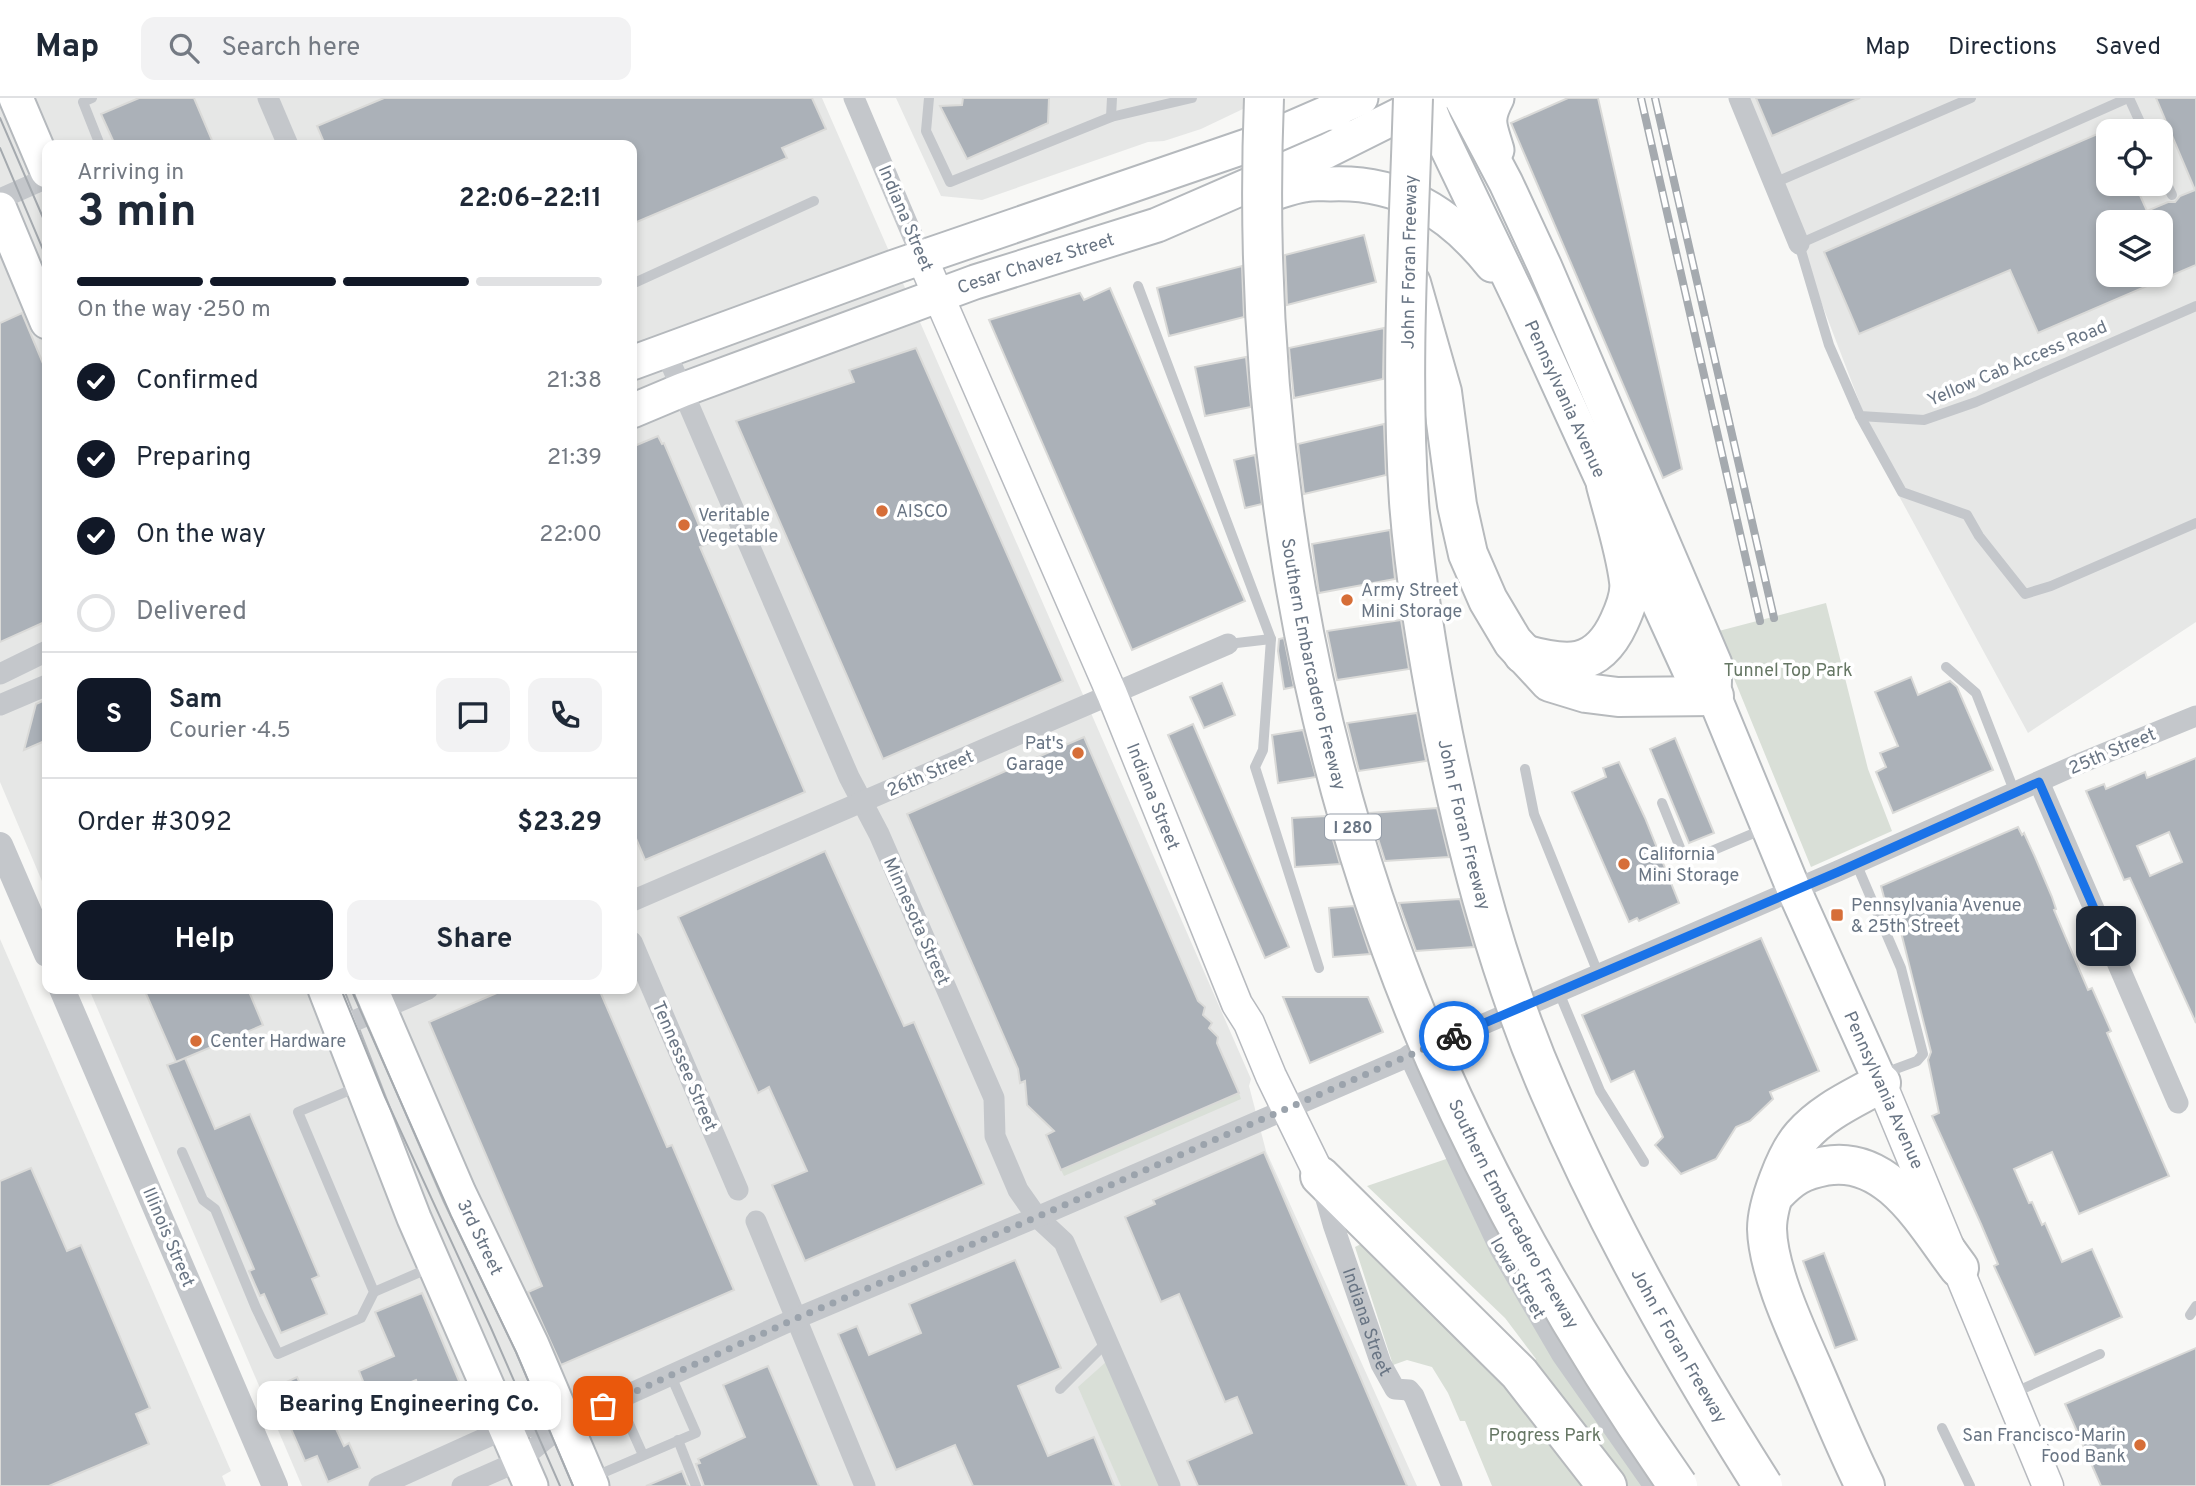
<!DOCTYPE html>
<html lang="en">
<head>
<meta charset="utf-8">
<style>
	:root { --surface:#fff; --page:#f2f2f3; --text:#1f2937; --muted:#747a83; --line:#e0e1e3; --accent:#111827 }
	body { margin:0; font-family:Overpass,sans-serif; background:var(--page); color:var(--text); height:100vh; display:flex; flex-direction:column; font-size:26px; white-space:nowrap }
	* { box-sizing:border-box; margin:0 }
	p { font-size:23px; color:var(--muted) }
	.icon { flex:none; width:38px; height:38px; fill:none; stroke:currentColor; stroke-width:2; stroke-linecap:round; stroke-linejoin:round }
	.map { position:relative; flex:1; overflow:hidden }
	.drawer { position:absolute; left:42px; top:42px; width:595px; height:854px; display:flex; flex-direction:column; background:var(--surface); border-radius:14px; box-shadow:0 4px 10px #0003 }
	.drawer>* { flex:none }
	.controls { position:absolute; left:2096px; top:21px; display:grid; gap:14px }
	.controls a { display:grid; place-items:center; width:77px; height:77px; border-radius:14px; background:var(--surface); box-shadow:0 4px 10px #0003; font-size:35px }
	.pin { position:absolute; display:grid; place-items:center; width:60px; height:60px; color:#fff; margin:-30px; border-radius:14px; box-shadow:0 4px 10px #0006 }
	.courier { position:absolute; display:grid; place-items:center; width:70px; height:70px; margin:-35px; border:5px solid #1a73e8; border-radius:50%; background:#fff; color:#222; box-shadow:0 2px 9px #0007 }
	.bubble { position:absolute; height:49px; border-radius:14px; background:var(--surface); box-shadow:0 4px 10px #0003; font-size:23px; font-weight:700; line-height:49px; text-align:center }
	.head em { font-style:normal; font-weight:700 }
	.head div { display:flex; flex-direction:column-reverse }
	.head { display:flex; align-items:center; justify-content:space-between; height:119px; padding:0 35px }
	h1 { font-size:46px; font-weight:700; line-height:52px }
	.bar { display:grid; grid-template-columns:repeat(4,1fr); gap:10px 7px; align-content:center; height:84px; padding:0 35px }
	.bar i { height:9px; border-radius:5px; background:var(--line) }
	.bar .current { background:var(--accent) }
	.bar p { grid-column:span 4 }
	.line { display:flex; align-items:center; gap:18px; padding:0 35px; border-top:2px solid var(--line) }
	.line div { flex:1 }
	.round { display:grid; place-items:center; flex:none; width:74px; height:74px; border-radius:14px; background:var(--page) }
	ol { padding:0 35px; list-style:none }
	li { display:flex; align-items:center; gap:21px; height:77px }
	li p { margin-inline-start:auto }
	li .icon { padding:7px; border-radius:50%; background:var(--accent); color:#fff; stroke-width:4 }
	li:last-child { color:var(--muted) }
	li i { width:38px; height:38px; border:4px solid var(--line); border-radius:50% }
	.cta { display:flex; gap:14px; margin-top:auto; padding:14px 35px }
	.cta a { flex:1; height:80px; border-radius:14px; background:var(--accent); color:#fff; font-size:28px; font-weight:700; line-height:80px; text-align:center }
	.cta a+a { background:var(--page); color:var(--text) }
	header { display:flex; align-items:center; gap:42px; box-sizing:border-box; height:98px; padding:0 35px; background:var(--surface); border-bottom:2px solid var(--line) }
	header strong { font-size:33px }
	nav { display:flex; gap:38px; margin-inline-start:auto; font-size:24px }
	.search { width:490px; height:63px; background:var(--page); display:flex; align-items:center; gap:18px; box-sizing:border-box; padding:0 24px; border-radius:14px; color:var(--muted); font-size:26px }
	.map>svg:first-child { display:block }
	.built { fill:#e6e7e6; fill-rule:evenodd }
	.green { fill:#d9dfd7 }
	.building { fill:#abb1b8; stroke:#dadad8; stroke-width:2; fill-rule:evenodd }
	.lines { fill:none; stroke-linecap:round; stroke-linejoin:round }
	.secondary-casing { stroke:#b7babf; stroke-width:33 }
	.primary-casing { stroke:#b5b9bd; stroke-width:37 }
	.motorway-casing { stroke:#b7babd; stroke-width:42 }
	.service { stroke:#c4c7cb; stroke-width:10 }
	.minor { stroke:#c4c7cb; stroke-width:21 }
	.tertiary { stroke:#c4c7cb; stroke-width:26 }
	.secondary { stroke:#fff; stroke-width:30 }
	.primary { stroke:#fff; stroke-width:33 }
	.motorway { stroke:#fff; stroke-width:38 }
	.tram { stroke:#a5aaaf; stroke-width:2 }
	.rail-casing { stroke:#a5aaaf; stroke-width:8 }
	.rail { stroke:#fff; stroke-width:5; stroke-dasharray:16; stroke-linecap:butt }
	.motorway-bridge-casing { stroke:#b7babd; stroke-width:42; stroke-linecap:butt }
	.motorway-bridge { stroke:#fff; stroke-width:38 }
	.done { stroke:#9ba3ac; stroke-width:7; stroke-dasharray:0 12.6 }
	.route { stroke:#1a73e8; stroke-width:9 }
	.poi-dot { fill:#d66e38; stroke:#fff; stroke-width:2.5 }
	.labels { text-anchor:middle; stroke-width:7; stroke-linejoin:round; paint-order:stroke }
	.shield { fill:#fff; stroke:#969ea9; stroke-width:2 }
	.shield-label { font-size:16px; font-weight:bold; fill:#697584 }
	.street-label { font-size:18px; fill:#697584; stroke:#fff }
	.poi-label { font-size:18px; fill:#697584; stroke:#fff; text-anchor:start }
	.park-label { font-size:18px; fill:#667764; stroke:#fff }
</style>
</head>
<body>
<header>
<strong>Map</strong>
<div class="search"><svg class="icon" aria-label="search" viewBox="0 0 24 24"><circle cx="10" cy="10" r="6"/><path d="M15 15l6 6"/></svg>Search here</div>
<nav><a>Map</a><a>Directions</a><a>Saved</a></nav>
</header>
<div class="map">
<svg width="2196" height="1388" viewBox="0 0 2196 1388">
	<rect width="100%" height="100%" fill="#f8f8f6"/>
	<g class="built">
		<path d="M0,0H822L1251,981L1249,988L1266,1053L1417,1388H302L89,891H632V47H47V795L0,684Z"/>
		<path d="M896,0H1266L1201,31L1164,43L1148,44L982,102L941,98Z"/>
		<path d="M1743,0H2196V524L2028,635L1887,376ZM2109,33H2161V86H2109ZM2109,124H2161V177H2109Z"/>
		<path d="M0,841L231,1373L222,1378L226,1388H0Z"/>
	</g>
	<g class="green">
		<path d="M1826,505L1868,671L1892,733L1811,769L1715,534Z"/>
		<path d="M1239,995L1241,1001L1064,1078L1061,1072Z"/>
		<path d="M1455,1058L1644,1388H1492L1465,1323H1460L1448,1295L1432,1269L1407,1262L1393,1267L1355,1149L1361,1146L1374,1152L1514,1291L1536,1261L1505,1220L1367,1088Z"/>
		<path d="M1106,1264L1162,1388H1121L1078,1289Z"/>
	</g>
	<g class="building">
		<path d="M139,0H194L214,47H115L101,16Z"/>
		<path d="M384,0H812L826,31L782,50L787,60L632,126V47H325L317,28Z"/>
		<path d="M963,0H1049L1048,25L967,61L940,8L962,7Z"/>
		<path d="M1568,0H1598L1682,371L1663,380L1511,25Z"/>
		<path d="M1756,0H1860L1772,38Z"/>
		<path d="M2156,0H2196V167L2038,235L2010,172L1859,236L1824,154L2109,31V86H2135L2147,113L2168,104H2175L2180,98L2195,92ZM2109,124H2161V177H2109Z"/>
		<path d="M1364,137L1376,184L1287,207L1285,157Z"/>
		<path d="M1242,168L1244,219L1169,238L1157,190Z"/>
		<path d="M1110,190L1245,503L1132,552L989,222L1080,195L1084,202Z"/>
		<path d="M22,215L47,275V523L0,544V225Z"/>
		<path d="M1384,230L1383,281L1294,300L1289,250Z"/>
		<path d="M916,250L1063,583L883,661L736,323L854,284L849,272Z"/>
		<path d="M1246,259L1251,309L1205,318L1195,269Z"/>
		<path d="M1384,326L1386,377L1304,396L1298,346Z"/>
		<path d="M658,338L662,346L664,345L707,446L700,449L805,694L645,762L632,731V349Z"/>
		<path d="M1255,357L1262,406L1245,410L1234,362Z"/>
		<path d="M1390,432L1395,481L1319,495L1312,446Z"/>
		<path d="M1401,522L1409,571L1337,582L1327,533Z"/>
		<path d="M1284,540L1294,589L1284,591L1278,553L1279,541Z"/>
		<path d="M1911,579L1918,597L1950,583L1957,589L1993,672L1893,715L1876,674L1886,669L1880,655L1898,648L1875,594Z"/>
		<path d="M1222,585L1235,617L1204,630L1190,599Z"/>
		<path d="M47,601V642L24,652L36,606Z"/>
		<path d="M1417,615L1426,663L1359,673L1347,625Z"/>
		<path d="M1193,626L1289,849L1265,860L1168,637Z"/>
		<path d="M1303,632L1316,679L1278,685L1272,637Z"/>
		<path d="M1084,639L1198,903L1205,909L1203,917L1212,925L1209,930L1218,939L1217,945L1239,995L1061,1072L1046,1037L1054,1033L1027,1007L1025,983L1020,985L1018,971L907,716Z"/>
		<path d="M1675,640L1714,735L1689,745L1650,651Z"/>
		<path d="M2196,660V925L2130,780L2124,782L2086,693L2104,686L2106,691L2145,674L2147,680ZM2169,734L2182,764L2150,778L2137,748Z"/>
		<path d="M1619,664L1645,720L1679,805L1639,823L1637,820L1629,824L1572,694L1606,679L1603,670Z"/>
		<path d="M1437,710L1449,759L1385,763L1370,715Z"/>
		<path d="M1326,718L1340,766L1295,769L1292,720Z"/>
		<path d="M2018,729L2022,737L2024,735L2035,759L2052,799L2056,811L2054,812L2088,892L2092,890L2111,933L2107,935L2169,1078L2079,1116L2052,1054L2014,1071L2029,1105L2032,1104L2042,1127L2045,1125L2062,1164L2092,1151L2122,1219L2035,1257L1994,1168L1998,1166L1981,1126L1932,1018L1939,1015L1928,962L1931,954L1898,822L1891,826L1881,788Z"/>
		<path d="M825,753L904,928L914,924L984,1086L805,1163L772,1087L807,1073L769,989L758,995L678,819Z"/>
		<path d="M1460,801L1474,849L1416,853L1399,805Z"/>
		<path d="M1354,808L1370,856L1333,859L1329,810Z"/>
		<path d="M1761,840L1819,973L1770,994L1773,1001L1750,1023L1736,1029L1716,1061L1681,1076L1655,1047L1663,1039L1634,973L1611,984L1582,917Z"/>
		<path d="M144,891H248L263,927L176,964L185,960L215,1031L250,1016L319,1178L312,1181L327,1216L281,1235L264,1196L260,1198L249,1173L254,1171L167,967L176,964Z"/>
		<path d="M506,891H599L667,1049L672,1047L734,1192L561,1267L528,1194L542,1188L429,924Z"/>
		<path d="M1283,899H1368L1383,934L1310,965Z"/>
		<path d="M1264,1054L1369,1300L1407,1388H1198L1187,1363L1252,1335L1237,1299L1225,1304L1179,1196L1161,1204L1125,1119L1155,1106L1153,1102Z"/>
		<path d="M31,1070L67,1153L81,1147L150,1310L136,1316L149,1346L49,1388H0V1083Z"/>
		<path d="M1824,1155L1857,1242L1835,1250L1803,1163Z"/>
		<path d="M1015,1162L1061,1270L1018,1288L1048,1358L1094,1339L1114,1388H973L955,1347L896,1372L838,1236L857,1228L869,1257L921,1235L909,1206Z"/>
		<path d="M422,1195L467,1302L420,1294L416,1282L370,1301L359,1273L394,1258L375,1214Z"/>
		<path d="M2196,1250V1388H2101L2065,1306Z"/>
		<path d="M768,1268L819,1388H704L696,1366L700,1365L698,1361L745,1339L723,1287Z"/>
		<path d="M297,1279L306,1298L318,1292L344,1348L349,1345L360,1370L328,1384L317,1358L305,1363L281,1308L288,1306L280,1287Z"/>
		<path d="M682,1373L688,1388H646Z"/>
	</g>
	<g class="lines">
		<defs>
			<g id="secondary">
				<path id="s2" d="M922,160L1112,596L1237,906L1249,925L1271,978L1320,1078"/>
				<path d="M1881,985L2048,1388"/>
			</g>
			<g id="primary">
				<path d="M16,0L47,73"/>
				<path id="s3" d="M1425,0L1435,25L1521,204L1691,576L1714,598L1794,792L1881,985"/>
				<path d="M1461,0L1506,85L1545,169L1715,566L1714,598"/>
				<path d="M1497,52C1490,28 1485,23 1497,0"/>
				<path d="M1267,97C1279,94 1291,89 1304,87C1312,85 1322,86 1330,86C1399,83 1450,114 1492,167"/>
				<path d="M0,111L47,224"/>
				<path d="M632,265L894,169L1264,42L1361,0"/>
				<path id="s4" d="M632,313L682,292L975,184L1157,127L1327,53L1433,0"/>
				<path d="M325,891L414,1120L531,1388"/>
				<path id="s5" d="M371,891L459,1095L532,1247L592,1388"/>
			</g>
			<g id="motorway">
				<path d="M1334,13L1340,0"/>
				<path d="M1411,185L1442,294L1457,407L1468,456L1488,502L1513,544L1550,584L1586,595L1618,599L1714,598"/>
				<path d="M1523,556C1566,568 1597,572 1619,524C1625,511 1631,497 1629,483C1625,451 1614,418 1606,387"/>
				<path d="M1320,1078L1519,1275L1607,1388"/>
				<path d="M1775,1096C1792,1078 1801,1073 1825,1068C1889,1056 1926,1127 1959,1170"/>
				<path d="M1865,1388C1846,1350 1830,1310 1813,1271C1796,1232 1768,1173 1767,1131C1767,1106 1786,1056 1802,1038C1824,1013 1853,1001 1881,985"/>
			</g>
		</defs>
		<use href="#secondary" class="secondary-casing"/>
		<use href="#primary" class="primary-casing"/>
		<use href="#motorway" class="motorway-casing"/>
		<g class="service">
			<path d="M92,0L83,4L100,47"/>
			<path d="M929,0L926,33L950,84L1111,19L1192,0"/>
			<path d="M2128,0L1799,146L1829,247L1860,318L1924,322L1976,304L2196,208"/>
			<path d="M2129,0L2144,33"/>
			<path d="M1111,19L1112,0"/>
			<path d="M2161,73L2172,97"/>
			<path d="M1774,85L1971,0"/>
			<path d="M632,186L814,103"/>
			<path d="M1138,188L1271,541L1228,546"/>
			<path d="M1860,318L1902,394L1967,417L1979,438L2025,496L2051,488L2196,425"/>
			<path d="M1271,541L1263,652L1255,669L1319,870"/>
			<path d="M1946,569L1976,595L2015,695"/>
			<path d="M1525,671L1534,716L1598,875"/>
			<path d="M1662,705L1683,757L1694,759L1702,757L1766,730"/>
			<path d="M1856,765L1901,870L1923,956L1917,963L1882,976"/>
			<path d="M1558,892L1600,993L1644,1064"/>
			<path d="M182,1054L203,1102L215,1111L256,1210L278,1256L361,1220L374,1194L298,1014L360,988"/>
			<path d="M374,1194L432,1169"/>
			<path d="M2190,1217L2196,1208"/>
			<path d="M1060,1291L1107,1244"/>
			<path d="M2011,1296L2100,1256"/>
			<path d="M618,1301L643,1357"/>
			<path d="M1942,1330L1970,1388"/>
			<path d="M678,1342L696,1388"/>
			<path d="M591,1380L696,1335L671,1278"/>
		</g>
		<g class="minor">
			<path d="M268,0L288,47"/>
			<path d="M854,0L922,160"/>
			<path d="M1739,0L1799,146"/>
			<path d="M0,101L47,80"/>
			<path d="M665,252L849,679L879,736L994,1000L995,1038L1018,1092L1037,1119L1064,1144L1170,1388"/>
			<path d="M0,576L47,553"/>
			<path d="M0,607L47,587"/>
			<path d="M2039,684L2178,1005"/>
			<path d="M632,803L1228,546"/>
			<path d="M632,844L738,1092"/>
			<path d="M340,929L428,891"/>
			<path d="M1409,957L1500,1151L1562,1257L1654,1388"/>
			<path id="s1" d="M1322,1087L1333,1126L1381,1266L1395,1291L1409,1292L1414,1298L1452,1388"/>
			<path d="M756,1123L865,1388"/>
			<path d="M379,1388L505,1331L565,1325L797,1220L1037,1119L1838,773L2076,667L2196,618"/>
			<path d="M462,1388L519,1363L565,1325"/>
		</g>
		<g class="tertiary">
			<path d="M0,747L47,856"/>
			<path d="M62,891L275,1388"/>
		</g>
		<use href="#secondary" class="secondary"/>
		<use href="#primary" class="primary"/>
		<use href="#motorway" class="motorway"/>
		<g class="tram">
			<path d="M0,20L47,129"/>
			<path d="M0,50L47,161"/>
			<path d="M341,891L385,999L491,1230L560,1388"/>
			<path d="M351,891L451,1118L516,1254L573,1388"/>
		</g>
		<defs>
			<g id="rail">
				<path d="M1641,0L1760,523"/>
				<path d="M1655,0L1774,520"/>
			</g>
		</defs>
		<use href="#rail" class="rail-casing"/>
		<use href="#rail" class="rail"/>
		<defs>
			<g id="motorway-bridge">
				<path id="s6" d="M1264,0C1251,326 1305,663 1436,963C1502,1113 1584,1254 1678,1388"/>
				<path id="s7" d="M1413,0C1409,134 1400,270 1409,404C1415,482 1428,560 1443,636C1468,758 1500,880 1550,994C1609,1131 1683,1262 1763,1388"/>
			</g>
		</defs>
		<use href="#motorway-bridge" class="motorway-bridge-casing"/>
		<use href="#motorway-bridge" class="motorway-bridge"/>
	</g>
	<g class="lines">
		<path class="done" d="M603,1308L797,1220L1037,1119L1454,938"/>
		<path class="route" d="M1454,938L1838,774L2039,684L2106,838"/>
	</g>
	<g class="poi-dot">
		<circle cx="882" cy="413" r="7"/>
		<circle cx="684" cy="427" r="7"/>
		<circle cx="1347" cy="502" r="7"/>
		<circle cx="1078" cy="655" r="7"/>
		<circle cx="1624" cy="766" r="7"/>
		<rect x="1830" y="810" width="14" height="14" rx="3.5"/>
		<circle cx="196" cy="943" r="7"/>
		<circle cx="2140" cy="1347" r="7"/>
	</g>
	<g class="labels">
		<rect class="shield" x="1325" y="716.5" width="56" height="25" rx="5"/>
		<g class="shield-label">
			<text x="1353" y="735">I 280</text>
		</g>
		<g class="street-label">
			<text transform="translate(906 120) rotate(67)" y="6">Indiana Street</text>
			<text transform="translate(1409 164) rotate(-89)" y="6">John F Foran Freeway</text>
			<text dy="6" stroke="none"><textPath href="#s4" startOffset="430">Cesar Chavez Street</textPath></text>
			<text transform="translate(2017 265) rotate(-23)" y="6">Yellow Cab Access Road</text>
			<text dy="6" stroke="none"><textPath href="#s3" startOffset="332">Pennsylvania Avenue</textPath></text>
			<text dy="6" stroke="none"><textPath href="#s6" startOffset="570">Southern Embarcadero Freeway</textPath></text>
			<text transform="translate(2112 653) rotate(-23)" y="6">25th Street</text>
			<text transform="translate(930 675) rotate(-23)" y="6">26th Street</text>
			<text dy="6" stroke="none"><textPath href="#s2" startOffset="586">Indiana Street</textPath></text>
			<text dy="6" stroke="none"><textPath href="#s7" startOffset="732">John F Foran Freeway</textPath></text>
			<text transform="translate(917 823) rotate(66)" y="6">Minnesota Street</text>
			<text transform="translate(685 968) rotate(67)" y="6">Tennessee Street</text>
			<text transform="translate(1884 992) rotate(66)" y="6">Pennsylvania Avenue</text>
			<text dy="6" stroke="none"><textPath href="#s6" startOffset="1158">Southern Embarcadero Freeway</textPath></text>
			<text transform="translate(169 1139) rotate(67)" y="6">Illinois Street</text>
			<text dy="6" stroke="none"><textPath href="#s5" startOffset="271">3rd Street</textPath></text>
			<text transform="translate(1518 1180) rotate(60)" y="6">Iowa Street</text>
			<text dy="6" stroke="none"><textPath href="#s1" startOffset="144">Indiana Street</textPath></text>
			<text dy="6" stroke="none"><textPath href="#s7" startOffset="1298">John F Foran Freeway</textPath></text>
		</g>
		<g class="poi-label">
			<text x="896" y="419">AISCO</text>
			<text x="698" y="423">Veritable<tspan x="698" dy="21">Vegetable</tspan></text>
			<text x="1361" y="498">Army Street<tspan x="1361" dy="21">Mini Storage</tspan></text>
			<text x="1064" y="651" text-anchor="end">Pat's<tspan x="1064" dy="21">Garage</tspan></text>
			<text x="1638" y="762">California<tspan x="1638" dy="21">Mini Storage</tspan></text>
			<text x="1851" y="813">Pennsylvania Avenue<tspan x="1851" dy="21">&amp; 25th Street</tspan></text>
			<text x="210" y="949">Center Hardware</text>
			<text x="2126" y="1343" text-anchor="end">San Francisco-Marin<tspan x="2126" dy="21">Food Bank</tspan></text>
		</g>
		<g class="park-label">
			<text x="1788" y="578">Tunnel Top Park</text>
			<text x="1545" y="1343">Progress Park</text>
		</g>
	</g>
</svg>
<div class="controls">
<a><svg class="icon" aria-label="locate" viewBox="0 0 24 24"><circle cx="12" cy="12" r="6"/><path d="M12 2v4M12 18v4M2 12h4M18 12h4"/></svg></a>
<a><svg class="icon" aria-label="layers" viewBox="0 0 24 24"><path d="M12 4l9 5-9 5-9-5zM3 14l9 5 9-5"/></svg></a>
</div>
<div class="pin" style="left:603px;top:1308px;background:#ea580c"><svg class="icon" aria-label="bag" viewBox="0 0 24 24"><path d="M5 8h14l-1 12H6zM9 8a3 3 0 0 1 6 0"/></svg></div>
<div class="pin" style="left:2106px;top:838px;background:#1f2937"><svg class="icon" aria-label="home" viewBox="0 0 24 24"><path d="M3 11l9-7 9 7M6 9v11h12V9"/></svg></div>
<div class="courier" style="left:1454px;top:938px"><svg class="icon" aria-label="bike" viewBox="0 0 24 24"><circle cx="6" cy="16" r="4"/><circle cx="18" cy="16" r="4"/><path d="M6 16l4-8h5l3 8M10 8l3 8H6M13 5h3"/></svg></div>
<div class="bubble" style="left:257px;top:1283px;width:304px">Bearing Engineering Co.</div>
<section class="drawer">
<div class="head"><div><h1>3 min</h1><p>Arriving in</p></div><em>22:06–22:11</em></div>
<div class="bar"><i class="current"></i><i class="current"></i><i class="current"></i><i></i><p>On the way · 250 m</p></div>
<ol>
<li><svg class="icon" aria-label="check" viewBox="0 0 24 24"><path d="M5 12l5 5 9-10"/></svg>Confirmed<p>21:38</p></li>
<li><svg class="icon" aria-label="check" viewBox="0 0 24 24"><path d="M5 12l5 5 9-10"/></svg>Preparing<p>21:39</p></li>
<li><svg class="icon" aria-label="check" viewBox="0 0 24 24"><path d="M5 12l5 5 9-10"/></svg>On the way<p>22:00</p></li>
<li><i></i>Delivered</li>
</ol>
<div class="line" style="height:126px"><b class="round" style="background:var(--accent);color:#fff">S</b><div><b>Sam</b><p>Courier · 4.5</p></div><a class="round"><svg class="icon" aria-label="chat" viewBox="0 0 24 24"><path d="M4 5h16v11H9l-5 4z"/></svg></a><a class="round"><svg class="icon" aria-label="phone" viewBox="0 0 24 24"><path d="M5 4h4l2 5-3 2q2 4 5 5l2-3 5 2v4C11 20 4 13 5 4z"/></svg></a></div>
<div class="line" style="height:91px"><div>Order #3092</div><b>$23.29</b></div>
<div class="cta"><a>Help</a><a>Share</a></div>
</section>
</div>
</body>
</html>
